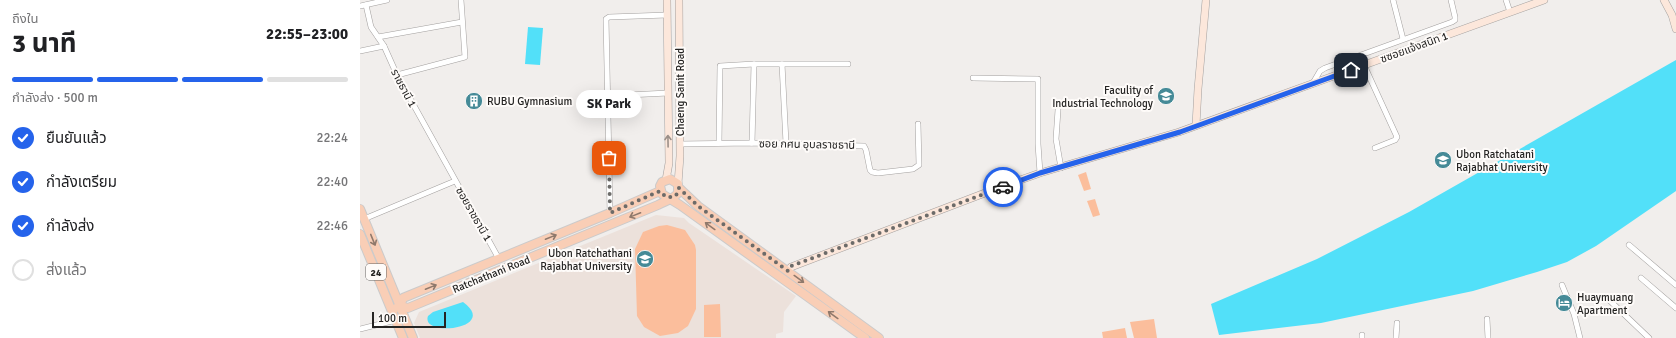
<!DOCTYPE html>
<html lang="th">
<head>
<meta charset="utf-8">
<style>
	:root { --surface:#fff; --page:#f2f2f2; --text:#202124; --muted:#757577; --line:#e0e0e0; --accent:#2563eb }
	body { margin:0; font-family:Signika,"Noto Sans Thai",sans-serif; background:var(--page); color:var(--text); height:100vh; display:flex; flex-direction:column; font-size:15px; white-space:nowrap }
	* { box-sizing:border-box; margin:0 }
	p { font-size:13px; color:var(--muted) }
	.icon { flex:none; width:22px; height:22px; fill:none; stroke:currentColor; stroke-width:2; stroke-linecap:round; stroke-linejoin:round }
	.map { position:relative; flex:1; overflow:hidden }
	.details { display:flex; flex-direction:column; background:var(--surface); width:360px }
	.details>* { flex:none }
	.scale { position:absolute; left:12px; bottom:10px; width:74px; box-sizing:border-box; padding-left:4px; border:2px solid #252423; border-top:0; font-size:11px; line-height:14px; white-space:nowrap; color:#252423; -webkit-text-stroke:3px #fefbf9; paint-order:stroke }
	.pin { position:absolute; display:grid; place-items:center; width:34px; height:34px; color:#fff; margin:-17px; border-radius:8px; box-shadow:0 2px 6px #0006 }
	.courier { position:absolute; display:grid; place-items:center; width:40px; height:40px; margin:-20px; border:3px solid #2563eb; border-radius:50%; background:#fff; color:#222; box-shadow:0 1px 5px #0007 }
	.bubble { position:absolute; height:28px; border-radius:14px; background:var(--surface); box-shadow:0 4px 16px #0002; font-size:13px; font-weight:700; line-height:28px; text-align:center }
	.headline em { font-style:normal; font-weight:700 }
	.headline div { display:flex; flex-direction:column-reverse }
	.headline { display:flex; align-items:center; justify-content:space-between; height:68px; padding:0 12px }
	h1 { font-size:26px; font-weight:700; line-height:30px }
	.bar { display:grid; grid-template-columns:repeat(4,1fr); gap:6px 4px; align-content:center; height:48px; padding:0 12px }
	.bar i { height:5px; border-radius:3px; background:var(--line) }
	.bar .selected { background:var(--accent) }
	.bar p { grid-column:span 4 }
	ol { padding:0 12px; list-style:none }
	li { display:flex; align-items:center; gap:12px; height:44px }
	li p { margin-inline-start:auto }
	li .icon { padding:4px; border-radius:50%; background:var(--accent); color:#fff; stroke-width:4 }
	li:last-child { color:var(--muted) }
	li i { width:22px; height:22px; border:2px solid var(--line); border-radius:50% }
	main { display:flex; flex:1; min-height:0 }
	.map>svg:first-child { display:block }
	.built { fill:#ece1db }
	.green { fill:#fbbe9c }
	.water { fill:#52e0f9 }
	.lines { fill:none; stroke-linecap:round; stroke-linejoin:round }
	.street-casing { stroke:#a3a09f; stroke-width:6 }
	.secondary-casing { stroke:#a3a09f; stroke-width:8 }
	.primary-casing { stroke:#cbcaca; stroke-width:10 }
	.street { stroke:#fff; stroke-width:5 }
	.secondary { stroke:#fce7db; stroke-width:7 }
	.primary { stroke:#f9ceb6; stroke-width:8 }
	.oneway { stroke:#9b8f88 }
	.oneway2 { stroke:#8f796c }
	.done { stroke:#6c6b69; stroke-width:4; stroke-dasharray:0 7.2 }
	.route { stroke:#2563eb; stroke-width:5 }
	.labels { text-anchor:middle; stroke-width:4; stroke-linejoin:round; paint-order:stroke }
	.shield { fill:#fefbf9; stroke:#666463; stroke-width:1 }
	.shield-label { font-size:10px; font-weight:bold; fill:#252423 }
	.street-label { font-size:11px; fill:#252423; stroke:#fefbf9 }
	.poi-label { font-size:11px; fill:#252423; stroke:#fefbf9; text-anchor:start }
</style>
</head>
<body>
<main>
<section class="details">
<div class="headline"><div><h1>3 นาที</h1><p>ถึงใน</p></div><em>22:55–23:00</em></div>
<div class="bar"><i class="selected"></i><i class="selected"></i><i class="selected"></i><i></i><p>กำลังส่ง · 500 m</p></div>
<ol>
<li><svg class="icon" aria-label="check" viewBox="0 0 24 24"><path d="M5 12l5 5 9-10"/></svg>ยืนยันแล้ว<p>22:24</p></li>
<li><svg class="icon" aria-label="check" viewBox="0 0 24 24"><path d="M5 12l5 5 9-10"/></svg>กำลังเตรียม<p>22:40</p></li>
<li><svg class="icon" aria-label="check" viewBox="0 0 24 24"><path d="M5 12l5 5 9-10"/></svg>กำลังส่ง<p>22:46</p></li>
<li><i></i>ส่งแล้ว</li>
</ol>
</section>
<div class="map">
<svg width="1316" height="338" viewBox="0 0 1316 338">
	<rect width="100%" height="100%" fill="#f1eeec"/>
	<path class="built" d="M296,215L324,218L329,223L436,296L424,312L423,332L416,334V338H60L54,323L59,312Z"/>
	<g class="green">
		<path d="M726,172L731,189L724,191L718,175Z"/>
		<path d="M735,199L740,215L733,217L727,201Z"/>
		<path d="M307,225L325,230L335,245L336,250V309L328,326L318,333L300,336L284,327L277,316L275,249L283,232L299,226Z"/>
		<path d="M360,304L361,337H344V305Z"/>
		<path d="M794,319L797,338H774L770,322Z"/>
		<path d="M765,328L767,338H743L742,332Z"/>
	</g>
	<g class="water">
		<path d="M168,27L183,28L180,65L165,64Z"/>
		<path d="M1316,60V191L1236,246L1207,262L1177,272L1113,291L961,323L859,335L851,304L957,259L1049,212Z"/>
		<path d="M103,302C140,329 60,338 68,316L73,312Z"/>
	</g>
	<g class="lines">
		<defs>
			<g id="street">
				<path d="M1033,0L1043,39"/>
				<path d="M1146,0L1150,12"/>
				<path d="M6,5L11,27L24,46L37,75L139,259"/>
				<path d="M0,6L27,0"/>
				<path d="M18,37L102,22"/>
				<path d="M0,51L24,46"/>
				<path d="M422,64L426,143"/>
				<path d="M1004,65L1037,137L1035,140L1015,148"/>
				<path d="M37,75L105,57L101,0"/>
				<path d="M613,78L678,79V144L680,173"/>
				<path d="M953,83L960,71L965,68L1092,22L1095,20V17L1091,0"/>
				<path d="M248,96L308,93"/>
				<path d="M698,110L696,139L701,168"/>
				<path d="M359,143L360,66L394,64H488"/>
				<path d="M392,143L394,64"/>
				<path d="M320,144L392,143L504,146L506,150L510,170L512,172L518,173L553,169L559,165L558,124"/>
				<path d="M250,213L246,19L249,17L307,15"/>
				<path d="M4,219L95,181"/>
				<path d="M1269,245L1316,285"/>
				<path d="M1281,278L1316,308"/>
				<path d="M1202,285L1214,314L1220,338"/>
				<path d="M1246,297L1289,338"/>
				<path d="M1127,319L1128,338"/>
				<path d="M0,329L36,320"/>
				<path d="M1002,335V338"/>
				<path d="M1036,338L1037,323"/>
			</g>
			<g id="secondary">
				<path d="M1304,0L1312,15L1316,29"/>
				<path d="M836,125L838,89L846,0"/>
				<path d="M306,180L309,163L307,0"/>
				<path d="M318,184L320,156L319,0"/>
				<path d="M428,271L431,267L638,188L680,173L819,132L1184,0"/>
			</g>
			<g id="primary">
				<path d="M319,188L338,206L519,338"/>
				<path d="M0,209L53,338"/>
				<path d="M0,234L43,338"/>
				<path d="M40,306L43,298L250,213L300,191"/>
				<path d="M32,310L40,306L48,308L298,205C305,201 314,199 318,193V184L310,179L302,182L300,186L302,194L320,205L505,338"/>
			</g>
		</defs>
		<use href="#street" class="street-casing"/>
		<use href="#secondary" class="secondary-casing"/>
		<use href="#primary" class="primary-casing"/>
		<use href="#street" class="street"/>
		<use href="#secondary" class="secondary"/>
		<use href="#primary" class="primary"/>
	</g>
	<defs><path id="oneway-shaft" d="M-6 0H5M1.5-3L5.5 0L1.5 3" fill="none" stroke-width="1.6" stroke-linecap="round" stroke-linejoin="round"/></defs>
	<use class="oneway" href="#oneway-shaft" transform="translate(308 141) rotate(-91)"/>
	<g class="oneway2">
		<use href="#oneway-shaft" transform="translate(275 215) rotate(158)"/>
		<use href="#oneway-shaft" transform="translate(350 226) rotate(-144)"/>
		<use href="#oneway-shaft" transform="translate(191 237) rotate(-22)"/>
		<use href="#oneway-shaft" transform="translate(13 240) rotate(68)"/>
		<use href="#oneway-shaft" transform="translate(439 279) rotate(36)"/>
		<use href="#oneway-shaft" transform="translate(71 287) rotate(-22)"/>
		<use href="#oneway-shaft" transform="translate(473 315) rotate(-144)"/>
	</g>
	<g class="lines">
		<path class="done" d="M249,158L250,213L300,191L306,197H314L318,193L319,188L338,206L428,271L431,266L643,187"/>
		<path class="route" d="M643,187L680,173L820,132L991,70"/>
	</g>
	<defs>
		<symbol id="university-disc" viewBox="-11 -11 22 22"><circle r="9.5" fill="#458a97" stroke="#fefbf9"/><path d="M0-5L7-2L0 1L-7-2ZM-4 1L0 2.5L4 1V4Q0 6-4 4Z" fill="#fff"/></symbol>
		<symbol id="building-disc" viewBox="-11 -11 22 22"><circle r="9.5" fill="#458a97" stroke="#fefbf9"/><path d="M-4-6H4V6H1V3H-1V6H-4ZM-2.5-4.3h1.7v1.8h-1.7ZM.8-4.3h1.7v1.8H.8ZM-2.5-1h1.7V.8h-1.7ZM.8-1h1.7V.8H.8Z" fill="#fff"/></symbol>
		<symbol id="hotel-disc" viewBox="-11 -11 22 22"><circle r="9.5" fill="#458a97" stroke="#fefbf9"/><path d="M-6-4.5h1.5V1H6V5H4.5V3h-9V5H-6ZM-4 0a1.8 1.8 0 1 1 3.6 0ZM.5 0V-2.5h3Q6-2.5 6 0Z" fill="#fff"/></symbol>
	</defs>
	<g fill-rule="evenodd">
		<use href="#university-disc" x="796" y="86" width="20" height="20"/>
		<use href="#building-disc" x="104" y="91" width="20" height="20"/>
		<use href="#university-disc" x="1073" y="150" width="20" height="20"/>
		<use href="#university-disc" x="275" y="249" width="20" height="20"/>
		<use href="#hotel-disc" x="1194" y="293" width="20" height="20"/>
	</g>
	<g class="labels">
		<rect class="shield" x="6" y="264" width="20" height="16" rx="3"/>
		<g class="shield-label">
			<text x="16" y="276">24</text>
		</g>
		<g class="street-label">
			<text transform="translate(1054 47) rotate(-20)" y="4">ซซอยแจ้งสนิท 1</text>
			<text transform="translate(44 88) rotate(62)" y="4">ราชธานี 1</text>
			<text transform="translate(320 92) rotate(-90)" y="4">Chaeng Sanit Road</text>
			<text transform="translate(447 144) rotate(1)" y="4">ซอย กศน อุบลราชธานี</text>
			<text transform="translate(114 214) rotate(60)" y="4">ซอยราชธานี 1</text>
			<text transform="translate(131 274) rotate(-22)" y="4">Ratchathani Road</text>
		</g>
		<g class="poi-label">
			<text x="793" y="94" text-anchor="end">Faculity of<tspan x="793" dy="13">Industrial Technology</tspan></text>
			<text x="127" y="105">RUBU Gymnasium</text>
			<text x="1096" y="158">Ubon Ratchatani<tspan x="1096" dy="13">Rajabhat University</tspan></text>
			<text x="272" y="257" text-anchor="end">Ubon Ratchathani<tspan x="272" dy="13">Rajabhat University</tspan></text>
			<text x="1217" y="301">Huaymuang<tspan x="1217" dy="13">Apartment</tspan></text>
		</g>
	</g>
</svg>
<div class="scale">100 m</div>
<div class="pin" style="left:249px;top:158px;background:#ea580c"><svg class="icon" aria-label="bag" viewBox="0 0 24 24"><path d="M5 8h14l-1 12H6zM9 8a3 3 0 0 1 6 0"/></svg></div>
<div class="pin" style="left:991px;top:70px;background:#1f2937"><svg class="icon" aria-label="home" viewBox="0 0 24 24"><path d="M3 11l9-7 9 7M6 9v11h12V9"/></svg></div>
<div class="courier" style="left:643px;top:187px"><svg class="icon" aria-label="car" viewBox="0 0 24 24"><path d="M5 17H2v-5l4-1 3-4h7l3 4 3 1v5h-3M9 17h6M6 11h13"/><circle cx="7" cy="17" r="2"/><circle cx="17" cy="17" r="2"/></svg></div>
<div class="bubble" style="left:216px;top:90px;width:66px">SK Park</div>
</div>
</main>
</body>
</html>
